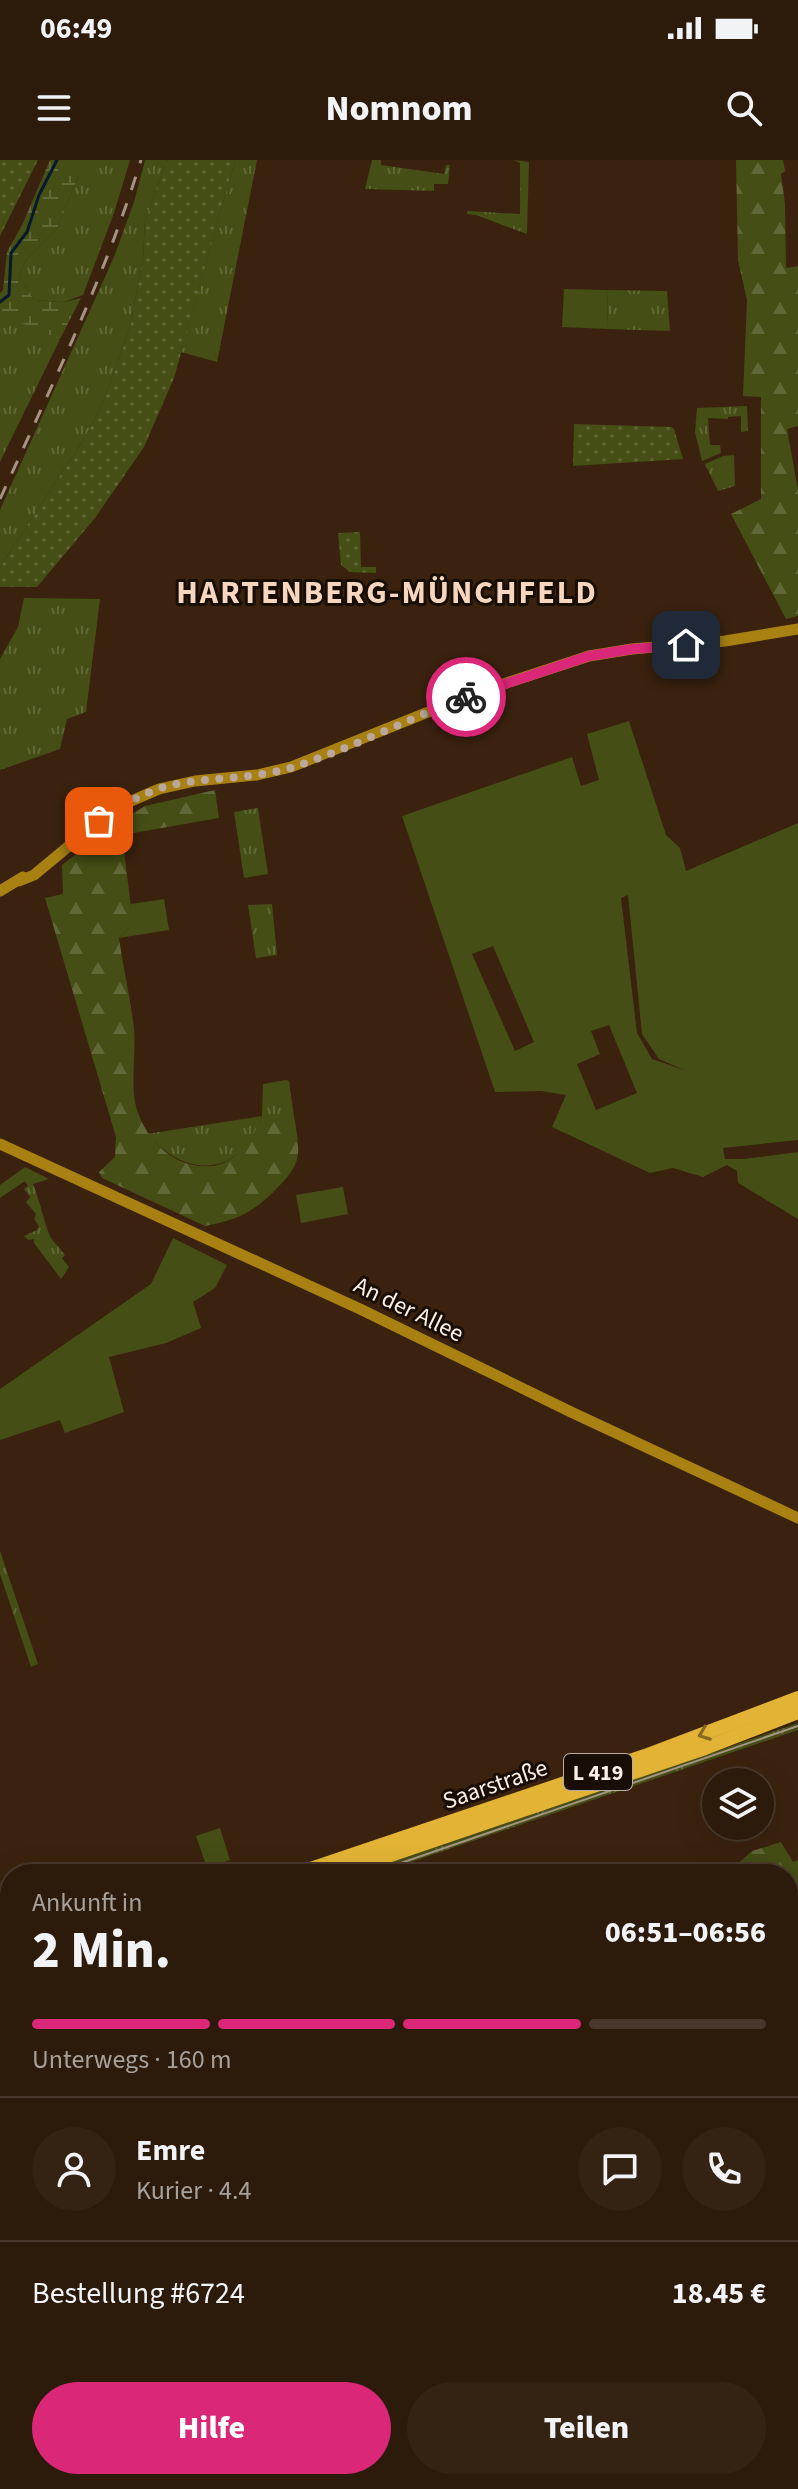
<!DOCTYPE html>
<html lang="de">
<head>
<meta charset="utf-8">
<style>
	:root { --surface:#2c1a0a; --page:#342313; --text:#f1f3f6; --muted:#a6a19c; --line:#48382b; --accent:#db2777 }
	body { margin:0; font-family:"Source Sans 3",sans-serif; background:var(--page); color:var(--text); height:100vh; display:flex; flex-direction:column; font-size:30px; white-space:nowrap }
	* { box-sizing:border-box; margin:0 }
	p { font-size:26px; color:var(--muted) }
	.icon { flex:none; width:44px; height:44px; fill:none; stroke:currentColor; stroke-width:2; stroke-linecap:round; stroke-linejoin:round }
	.map { position:relative; flex:1; overflow:hidden }
	.drawer { position:absolute; left:0px; top:1704px; width:798px; height:626px; display:flex; flex-direction:column; background:var(--surface); border-radius:32px 32px 0 0; box-shadow:0 8px 32px #0002,0 0 0 2px var(--line) }
	.drawer>* { flex:none }
	.buttons { position:absolute; left:702px; top:1608px; display:grid; gap:16px }
	.buttons a { display:grid; place-items:center; width:72px; height:72px; border-radius:50%; background:var(--surface); box-shadow:0 8px 32px #0002,0 0 0 2px var(--line); font-size:40px }
	.pin { position:absolute; display:grid; place-items:center; width:68px; height:68px; color:#fff; margin:-34px; border-radius:16px; box-shadow:0 4px 12px #0006 }
	.courier { position:absolute; display:grid; place-items:center; width:80px; height:80px; margin:-40px; border:6px solid #db2777; border-radius:50%; background:#fff; color:#222; box-shadow:0 2px 10px #0007 }
	.head em { font-style:normal; font-weight:800 }
	.head div { display:flex; flex-direction:column-reverse }
	.head { display:flex; align-items:center; justify-content:space-between; height:136px; padding:0 32px }
	h1 { font-size:52px; font-weight:800; line-height:60px }
	.bar { display:grid; grid-template-columns:repeat(4,1fr); gap:12px 8px; align-content:center; height:96px; padding:0 32px }
	.bar i { height:10px; border-radius:6px; background:var(--line) }
	.bar .on { background:var(--accent) }
	.bar p { grid-column:span 4 }
	.line { display:flex; align-items:center; gap:20px; padding:0 32px; border-top:2px solid var(--line) }
	.line div { flex:1 }
	.round { display:grid; place-items:center; flex:none; width:84px; height:84px; border-radius:42px; background:var(--page) }
	.action { display:flex; gap:16px; margin-top:auto; padding:16px 32px }
	.action a { flex:1; height:92px; border-radius:48px; background:var(--accent); color:#fff; font-size:32px; font-weight:800; line-height:92px; text-align:center }
	.action a+a { background:var(--page); color:var(--text) }
	.status { display:flex; justify-content:space-between; align-items:center; height:56px; padding:0 40px; background:var(--surface); direction:ltr }
	.status svg { height:22px; fill:currentColor }
	header { display:flex; justify-content:space-between; align-items:center; height:104px; padding:0 32px; background:var(--surface); font-size:36px; font-weight:800 }
	.map>svg:first-child { display:block }
	.grass { fill:url(#grass-tufts) }
	.forest { fill:url(#forest-firs) }
	.wetland { fill:url(#wetland-marsh) }
	.park { fill:#454e15; fill-rule:evenodd }
	.garden { fill:url(#garden-dots) }
	.lines { fill:none; stroke-linecap:round; stroke-linejoin:round }
	.stream { stroke:#061a2e; stroke-width:3 }
	.secondary { stroke:#a88112; stroke-width:11 }
	.highway { stroke:#e2b335; stroke-width:14 }
	.tram { stroke:#a59385; stroke-width:2 }
	.rail { stroke:#a59385; stroke-width:3; stroke-dasharray:14 14; stroke-linecap:butt }
	.oneway { stroke:#886920 }
	.done { stroke:#b9a89b; stroke-width:8; stroke-dasharray:0 14.4 }
	.route { stroke:#db2777; stroke-width:10 }
	.labels { text-anchor:middle; stroke-width:6; stroke-linejoin:round; paint-order:stroke }
	.shield { fill:#190e06; stroke:#b9aca4; stroke-width:2 }
	.shield-label { font-size:22px; font-weight:bold; fill:#fdf0e7 }
	.street-label { font-size:24px; fill:#fdf0e7; stroke:#190e06 }
	.district-label { font-size:32px; font-weight:bold; letter-spacing:2px; fill:#f6d6be; stroke:#190e06 }
</style>
</head>
<body>
<div class="status"><b>06:49</b><svg viewBox="0 0 49 12"><path d="M0 12V9h3v3zM5 12V6h3v6zM10 12V3h3v9zM15 12V0h3v12zM26 1h20v11H26zM47 4h2v5h-2z"/></svg></div>
<header><svg class="icon" aria-label="menu" viewBox="0 0 24 24"><path d="M4 6h16M4 12h16M4 18h16"/></svg>Nomnom<svg class="icon" aria-label="search" viewBox="0 0 24 24"><circle cx="10" cy="10" r="6"/><path d="M15 15l6 6"/></svg></header>
<div class="map">
<svg width="798" height="2329" viewBox="0 0 798 2329">
	<defs>
		<pattern id="grass-tufts" width="24" height="20" patternUnits="userSpaceOnUse" patternTransform="scale(2)"><rect width="24" height="20" fill="#454e15"/><path d="M3 7l-1-3M5 7V3M7 7l1-3M15 17l-1-3M17 17v-4M19 17l1-3" fill="none" stroke="#616837"/></pattern>
		<pattern id="forest-firs" width="22" height="20" patternUnits="userSpaceOnUse" patternTransform="scale(2)"><rect width="22" height="20" fill="#454e15"/><path d="M5 1l3.5 6h-7zM16 11l3.5 6h-7z" fill="#616837"/></pattern>
		<pattern id="wetland-marsh" width="20" height="14" patternUnits="userSpaceOnUse" patternTransform="scale(2)"><rect width="20" height="14" fill="#454e15"/><path d="M1 5h8M5 5V1M11 12h8M15 12V8" fill="none" stroke="#616837"/></pattern>
		<pattern id="garden-dots" width="8" height="8" patternUnits="userSpaceOnUse" patternTransform="scale(2)"><rect width="8" height="8" fill="#454e15"/><path d="M2 2h.1M6 6h.1" fill="none" stroke="#616837" stroke-width="1.8" stroke-linecap="round"/></pattern>
	</defs>
	<rect width="100%" height="100%" fill="#3a220e"/>
	<g class="grass">
		<path d="M87,0H130L114,53L83,135L64,142L34,140L19,115L25,101L56,70L79,15V5Z"/>
		<path d="M145,0H167L145,61L143,99L129,171L103,242L86,276L0,407V350L114,97L134,42Z"/>
		<path d="M235,0H257L217,202L181,192Z"/>
		<path d="M372,0H381V5L444,14L446,5H450L448,24H434V31L365,29Z"/>
		<path d="M514,0L529,2L527,74L476,55L467,54V51L520,54V3Z"/>
		<path d="M608,130L667,131L670,171L607,169Z"/>
		<path d="M2,153L60,179L0,302V154Z"/>
		<path d="M747,246L748,271L741,272V256L728,257V259L708,258L710,285H720L721,293L702,301L695,272L697,248Z"/>
		<path d="M734,295L735,326L718,331L705,304L723,296Z"/>
		<path d="M24,438L100,439L86,552L67,559L60,589L0,610V499L18,467Z"/>
		<path d="M258,648L268,714L244,718L234,652Z"/>
		<path d="M272,744L277,795L256,798L248,745Z"/>
		<path d="M286,920L289,921L294,956H262C241,1017 187,1020 147,974L262,956L263,924Z"/>
		<path d="M25,1007L49,1019L33,1024C40,1041 43,1058 49,1074C52,1081 61,1089 65,1095L62,1098L69,1107L61,1119L34,1083V1079L28,1080L24,1076L37,1070L39,1066L34,1059L36,1054L26,1042L30,1037L24,1029L28,1026L25,1021L0,1038V1025Z"/>
		<path d="M0,1391L38,1504L31,1507L0,1414Z"/>
		<path d="M798,1563V1570L376,1714H358Z"/>
		<path d="M10,2180V2259L0,2250V2196Z"/>
		<path d="M10,2270V2320H74L77,2329H4L0,2318V2279Z"/>
	</g>
	<g class="forest">
		<path d="M736,0H783L785,11L781,14L785,44L786,108L798,106V266L787,269L798,330V456L786,459L731,354L761,339V237L743,236L747,140L738,100Z"/>
		<path d="M215,630L219,658L122,675L132,755L129,768L119,778C123,808 131,839 134,869C136,893 131,919 135,942C143,979 174,1010 213,1006C237,1003 255,976 262,956H294C296,968 299,982 298,994C297,1006 288,1017 280,1025C257,1050 239,1060 205,1066L102,1018L99,1012L115,997L116,977L45,738L63,734L62,705L115,664L145,646Z"/>
		<path d="M781,1682L793,1702L798,1700V1789L788,1794V1714H733L731,1710L752,1691Z"/>
	</g>
	<path class="wetland" d="M50,0H87L79,6V15L56,70L25,101L19,115L34,140L64,142L81,138L60,179L0,154V133L3,130L7,92L23,63Z"/>
	<g class="park">
		<path d="M564,129L608,130L607,169L562,167Z"/>
		<path d="M629,561L666,675L680,688L686,711L798,663V980L723,988L725,999H744L798,992V1059L738,1023L737,1011L727,1005L703,1017L673,1008L650,1013L552,967L566,935L541,931L495,932L402,656L572,597L581,626L599,620L587,574ZM628,735L642,874L659,899L684,910L652,899L637,873L621,738ZM493,786L534,882L515,891L472,794ZM609,865L637,933L596,950L577,904L600,894L591,871Z"/>
		<path d="M164,739L169,770L119,778L129,768L131,744Z"/>
		<path d="M343,1027L348,1054L301,1063L296,1035Z"/>
		<path d="M173,1078L227,1105L215,1128L193,1142L201,1168L166,1183L109,1197L124,1252L65,1273L60,1260L0,1280V1229L151,1124Z"/>
		<path d="M220,1668L230,1700L207,1708L196,1676Z"/>
	</g>
	<g class="garden">
		<path d="M0,0H38L0,76Z"/>
		<path d="M167,0H235L174,218L144,287L95,358L37,427H0V407L86,276L103,242L129,171L143,99L145,61Z"/>
		<path d="M574,264L671,267L674,269L683,299L573,306Z"/>
		<path d="M360,372L361,407H376V413L350,412L341,405L338,373Z"/>
		<path d="M798,2142V2329H374L371,2320H788V2145Z"/>
	</g>
	<g class="lines">
		<path class="stream" d="M0,142L9,135L11,93L27,72L39,35L57,0"/>
		<g class="secondary">
			<path d="M19,721L34,715L99,661L122,645L159,629L195,621L257,615L291,607L473,534L589,496L632,489L725,481L798,469"/>
			<path d="M0,731L23,717"/>
			<path d="M0,984L360,1149L571,1252L798,1358"/>
		</g>
		<g class="highway">
			<path d="M296,1714L645,1596L798,1538"/>
			<path d="M335,1714L705,1588L798,1552"/>
			<path d="M0,1812L10,1808"/>
			<path d="M0,1824L10,1820"/>
		</g>
		<g class="tram">
			<path d="M369,1714L798,1566"/>
			<path d="M0,1837L10,1833"/>
		</g>
		<path class="rail" d="M0,339C51,227 105,117 141,0"/>
	</g>
	<defs><path id="oneway-chevron" d="M-2-3.5L2.5 0L-2 3.5" fill="none" stroke-width="1.6" stroke-linecap="round" stroke-linejoin="round" transform="scale(2)"/></defs>
	<use class="oneway" href="#oneway-chevron" transform="translate(704 1574) rotate(159)"/>
	<g class="lines">
		<path class="done" d="M99,661C123,645 147,630 176,624C214,617 253,619 290,608C348,590 408,559 466,537"/>
		<path class="route" d="M466,537L589,496L632,489L686,485"/>
	</g>
	<g class="labels">
		<rect class="shield" x="564" y="1594" width="68" height="36" rx="6"/>
		<g class="shield-label">
			<text x="598" y="1620">L 419</text>
		</g>
		<g class="street-label">
			<text transform="translate(409 1149) rotate(26)" y="8">An der Allee</text>
			<text transform="translate(495 1624) rotate(-19)" y="8">Saarstraße</text>
		</g>
		<g class="district-label">
			<text x="387" y="443">HARTENBERG-MÜNCHFELD</text>
		</g>
	</g>
</svg>
<div class="buttons">
<a><svg class="icon" aria-label="layers" viewBox="0 0 24 24"><path d="M12 4l9 5-9 5-9-5zM3 14l9 5 9-5"/></svg></a>
</div>
<div class="pin" style="left:99px;top:661px;background:#ea580c"><svg class="icon" aria-label="bag" viewBox="0 0 24 24"><path d="M5 8h14l-1 12H6zM9 8a3 3 0 0 1 6 0"/></svg></div>
<div class="pin" style="left:686px;top:485px;background:#1f2937"><svg class="icon" aria-label="home" viewBox="0 0 24 24"><path d="M3 11l9-7 9 7M6 9v11h12V9"/></svg></div>
<div class="courier" style="left:466px;top:537px"><svg class="icon" aria-label="bike" viewBox="0 0 24 24"><circle cx="6" cy="16" r="4"/><circle cx="18" cy="16" r="4"/><path d="M6 16l4-8h5l3 8M10 8l3 8H6M13 5h3"/></svg></div>
<section class="drawer">
<div class="head"><div><h1>2 Min.</h1><p>Ankunft in</p></div><em>06:51–06:56</em></div>
<div class="bar"><i class="on"></i><i class="on"></i><i class="on"></i><i></i><p>Unterwegs · 160 m</p></div>
<div class="line" style="height:144px"><a class="round"><svg class="icon" aria-label="person" viewBox="0 0 24 24"><circle cx="12" cy="8" r="4"/><path d="M4 21q1-7 8-7t8 7"/></svg></a><div><b>Emre</b><p>Kurier · 4.4</p></div><a class="round"><svg class="icon" aria-label="chat" viewBox="0 0 24 24"><path d="M4 5h16v11H9l-5 4z"/></svg></a><a class="round"><svg class="icon" aria-label="phone" viewBox="0 0 24 24"><path d="M5 4h4l2 5-3 2q2 4 5 5l2-3 5 2v4C11 20 4 13 5 4z"/></svg></a></div>
<div class="line" style="height:104px"><div>Bestellung #6724</div><b>18.45 €</b></div>
<div class="action"><a>Hilfe</a><a>Teilen</a></div>
</section>
</div>
</body>
</html>
